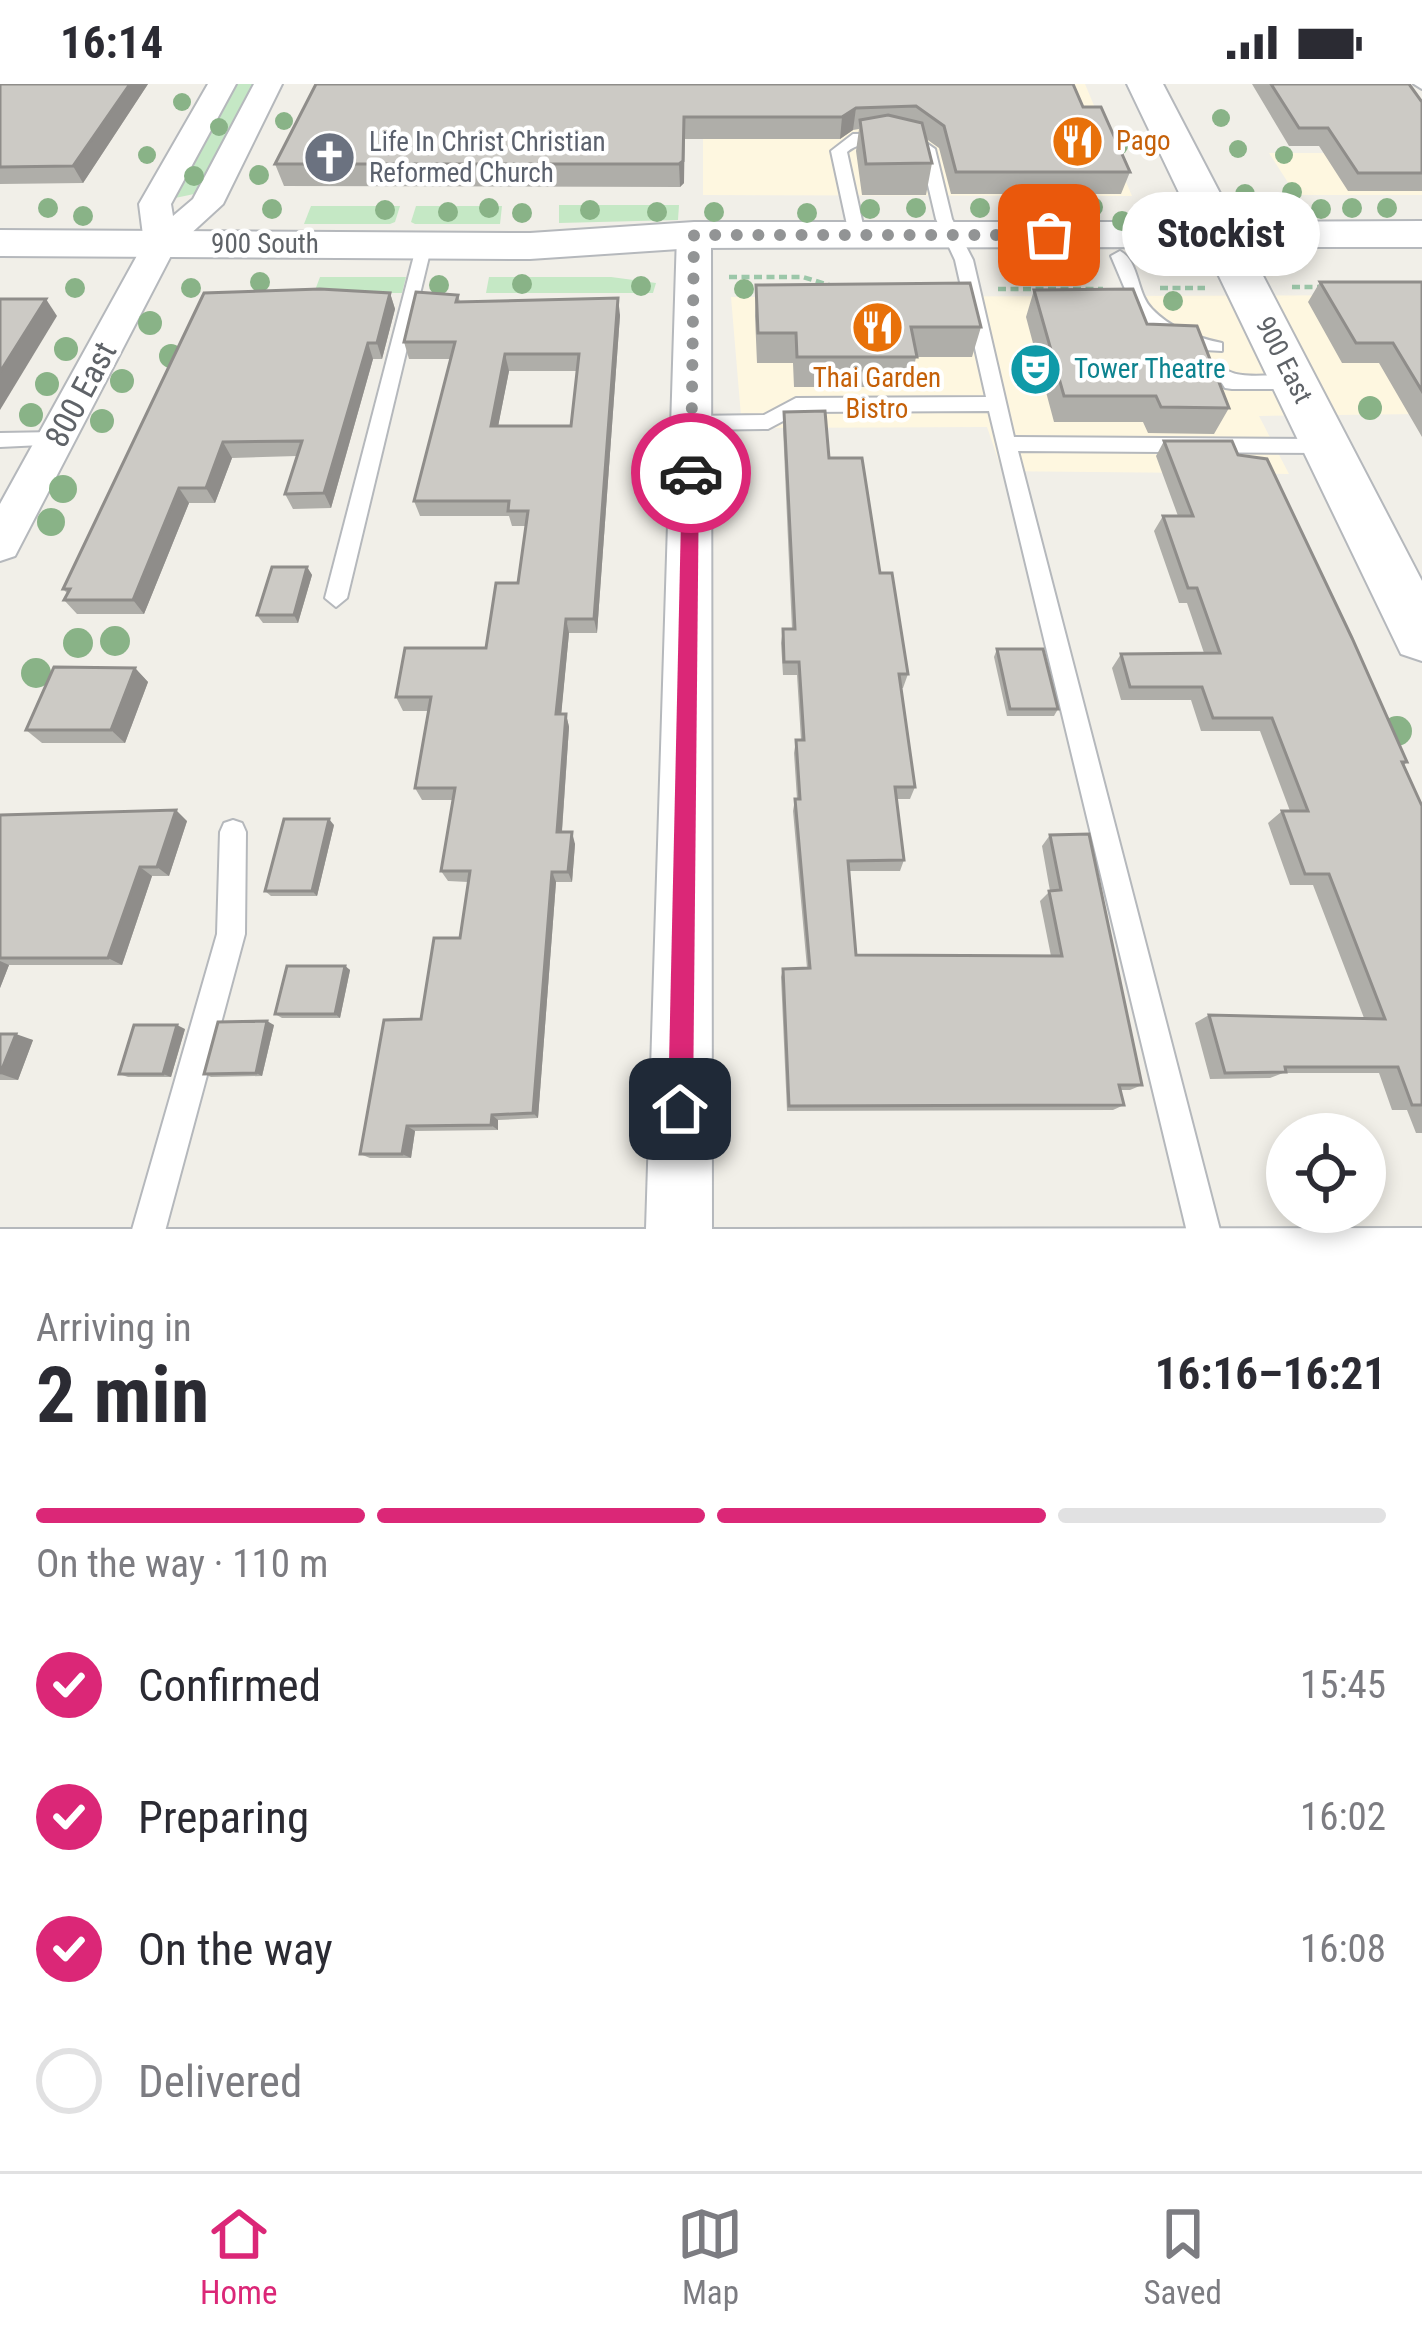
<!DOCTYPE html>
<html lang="en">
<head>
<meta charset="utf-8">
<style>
	:root { --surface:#fff; --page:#f2f2f3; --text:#2b2b33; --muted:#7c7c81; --line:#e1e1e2; --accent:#db2777 }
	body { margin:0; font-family:"Roboto Condensed",sans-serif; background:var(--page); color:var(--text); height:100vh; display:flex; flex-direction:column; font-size:45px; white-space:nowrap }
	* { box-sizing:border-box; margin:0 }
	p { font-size:39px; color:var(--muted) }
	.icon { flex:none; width:66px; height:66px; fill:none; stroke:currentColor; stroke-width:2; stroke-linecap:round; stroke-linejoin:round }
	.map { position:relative; height:1187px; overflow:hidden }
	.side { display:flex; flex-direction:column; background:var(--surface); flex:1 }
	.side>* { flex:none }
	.tools { position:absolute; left:1266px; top:1029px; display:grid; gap:24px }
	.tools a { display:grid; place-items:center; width:120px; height:120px; border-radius:50%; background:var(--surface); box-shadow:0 6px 18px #0003; font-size:60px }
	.pin { position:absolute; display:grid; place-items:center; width:102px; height:102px; color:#fff; margin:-51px; border-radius:24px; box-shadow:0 6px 18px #0006 }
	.courier { position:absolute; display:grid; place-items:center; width:120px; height:120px; margin:-60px; border:9px solid #db2777; border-radius:50%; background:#fff; color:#222; box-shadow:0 3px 15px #0007 }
	.bubble { position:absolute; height:84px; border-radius:42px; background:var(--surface); box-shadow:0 6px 18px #0003; font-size:39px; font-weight:700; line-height:84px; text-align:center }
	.headline em { font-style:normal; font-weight:700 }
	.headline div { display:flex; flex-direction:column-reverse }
	.headline { display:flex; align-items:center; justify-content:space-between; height:204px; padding:0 36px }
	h1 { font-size:78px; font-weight:700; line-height:90px }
	.bar { display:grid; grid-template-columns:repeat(4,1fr); gap:18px 12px; align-content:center; height:144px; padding:0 36px }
	.bar i { height:15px; border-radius:9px; background:var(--line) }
	.bar .active { background:var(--accent) }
	.bar p { grid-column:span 4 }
	ol { padding:0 36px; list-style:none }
	li { display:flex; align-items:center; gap:36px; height:132px }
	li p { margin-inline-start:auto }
	li .icon { padding:12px; border-radius:50%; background:var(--accent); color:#fff; stroke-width:4 }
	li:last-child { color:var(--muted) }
	li i { width:66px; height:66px; border:6px solid var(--line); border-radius:50% }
	.status { display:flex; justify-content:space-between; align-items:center; height:84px; padding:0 60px; background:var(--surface); direction:ltr }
	.status svg { height:33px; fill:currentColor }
	.tabs { display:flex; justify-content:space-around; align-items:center; height:168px; border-top:3px solid var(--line); background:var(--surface); font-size:33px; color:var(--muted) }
	.tabs a { display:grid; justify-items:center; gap:6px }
	.tabs .active { color:var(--accent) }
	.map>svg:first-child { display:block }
	.commercial { fill:#fef7e0 }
	.green { fill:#c5e8c5 }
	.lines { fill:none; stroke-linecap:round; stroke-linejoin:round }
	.service-casing { stroke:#b5b8bc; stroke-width:4 }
	.minor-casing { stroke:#b5b8bc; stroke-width:4 }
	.tertiary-casing { stroke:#b5b8bc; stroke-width:4 }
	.path { stroke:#9cc7a9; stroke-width:4.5; stroke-dasharray:8 4.5; stroke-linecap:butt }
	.service { fill:#fff; fill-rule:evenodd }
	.minor { fill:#fff; fill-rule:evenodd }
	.tertiary { fill:#fff; fill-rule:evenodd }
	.tree { fill:#89b387 }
	.wall { fill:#afaea9; fill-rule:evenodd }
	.shaded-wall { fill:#8f8d8a }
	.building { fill:#cccac5; stroke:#8f8d8a; stroke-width:3; fill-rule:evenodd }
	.route { fill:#db2777 }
	.done { stroke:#929495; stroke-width:12; stroke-dasharray:0 21.6 }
	.labels { text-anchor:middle; stroke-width:9; stroke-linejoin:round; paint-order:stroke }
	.far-food-label { font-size:27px; fill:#c56008; stroke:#fff; text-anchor:start }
	.far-worship-label { font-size:27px; fill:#5b616d; stroke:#fff; text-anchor:start }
	.far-street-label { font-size:27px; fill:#5f6368; stroke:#fff }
	.far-culture-label { font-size:27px; fill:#0d838f; stroke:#fff; text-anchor:start }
	.street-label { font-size:33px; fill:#5f6368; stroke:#fff }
</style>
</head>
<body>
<div class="status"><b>16:14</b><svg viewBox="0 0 49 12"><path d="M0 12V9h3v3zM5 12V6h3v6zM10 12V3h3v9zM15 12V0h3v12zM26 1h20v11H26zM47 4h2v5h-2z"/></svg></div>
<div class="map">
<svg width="1422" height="1187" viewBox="0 0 1422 1187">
	<rect width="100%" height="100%" fill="#f1efe8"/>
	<g class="commercial">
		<path d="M636,0H1085L1132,112L703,111V36Z"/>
		<path d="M1269,69H1422V111H1296Z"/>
		<path d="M1422,211V330L1259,332L1289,390L1002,387L987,343L742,344L731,213Z"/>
	</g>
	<g class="green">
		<path d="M230,0H257L199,109L175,114L172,111Z"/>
		<path d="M559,121H679L678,136L559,139Z"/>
		<path d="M311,122H400L395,138L390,140H304Z"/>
		<path d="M416,122H502L500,140H415L411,138Z"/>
		<path d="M320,193H406L402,209H314Z"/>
		<path d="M489,193H611L656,199L653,209H486Z"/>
	</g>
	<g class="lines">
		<defs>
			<g id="service">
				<path d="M1414,0H1422V5Z"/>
				<path d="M853,50L912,49L935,65L952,135L973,176L1014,353L1326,355L1336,362L1326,369L1018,367L1227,1173L1217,1187L1198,1185L1193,1173L989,327L800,328L768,345L691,346L681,339L691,332L764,331L796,314L986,313L955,176L936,135L920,67C902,54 864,54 847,68L865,150L857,155L849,150L831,67Z"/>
				<path d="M418,156L432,160L347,514L336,523L325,514Z"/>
				<path d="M1120,167C1140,178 1136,209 1152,225C1170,244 1197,254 1222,259V267L1186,265L1136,231L1111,172Z"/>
				<path d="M1228,287C1250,298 1285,284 1305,299L1295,305H1232L1225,304L1218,293Z"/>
				<path d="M56,348L63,350V360L0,363V349Z"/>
				<path d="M233,736L242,739L246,748L245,850L157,1177L153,1187H127L123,1177L217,850L220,748L224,739Z"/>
			</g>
			<g id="minor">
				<path d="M208,0H236L171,120L173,132L193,115L254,0H282L223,120L175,164L15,472L0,477V420L144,159L139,120Z"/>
				<path d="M694,141L711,151L712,1145L1422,1144V1187H0V1145H646L677,151Z"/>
			</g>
			<path id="tertiary" d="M1127,0H1163L1235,138L1422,137V163H1248L1422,497V577L1401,570L1205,163L694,164L530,175L0,172V146L530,149L694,138H1193Z"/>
		</defs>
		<use href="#service" class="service-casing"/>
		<use href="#minor" class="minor-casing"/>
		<use href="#tertiary" class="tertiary-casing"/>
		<g class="path">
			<path d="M729,193H803L839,204"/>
			<path d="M1292,203H1325"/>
			<path d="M1160,204H1205"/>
			<path d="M998,205H1103"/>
		</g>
		<use href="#service" class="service"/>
		<use href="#minor" class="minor"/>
		<use href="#tertiary" class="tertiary"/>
	</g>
	<g class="tree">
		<circle cx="182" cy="18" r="9"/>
		<circle cx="1221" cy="34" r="9"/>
		<circle cx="284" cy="37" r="9"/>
		<circle cx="219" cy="43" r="9"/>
		<circle cx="1119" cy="62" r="9"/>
		<circle cx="1238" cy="65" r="9"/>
		<circle cx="147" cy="71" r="9"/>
		<circle cx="1284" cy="71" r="9"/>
		<circle cx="259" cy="91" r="10"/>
		<circle cx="194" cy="92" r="10"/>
		<circle cx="1292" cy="108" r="10"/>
		<circle cx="1245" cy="110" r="10"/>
		<circle cx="1093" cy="123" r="10"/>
		<circle cx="48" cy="124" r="10"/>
		<circle cx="489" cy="124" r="10"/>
		<circle cx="916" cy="124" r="10"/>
		<circle cx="980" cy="124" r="10"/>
		<circle cx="1030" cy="124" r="10"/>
		<circle cx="1352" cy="124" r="10"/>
		<circle cx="1387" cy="124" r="10"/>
		<circle cx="272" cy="125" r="10"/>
		<circle cx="870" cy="125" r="10"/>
		<circle cx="1321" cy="125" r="10"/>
		<circle cx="385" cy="126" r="10"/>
		<circle cx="590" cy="126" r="10"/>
		<circle cx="448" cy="128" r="10"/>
		<circle cx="657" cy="128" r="10"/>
		<circle cx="714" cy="128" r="10"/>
		<circle cx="522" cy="129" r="10"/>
		<circle cx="807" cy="129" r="10"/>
		<circle cx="83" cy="132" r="10"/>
		<circle cx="1122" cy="137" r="10"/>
		<circle cx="260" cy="198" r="10"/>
		<circle cx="522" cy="200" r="10"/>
		<circle cx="439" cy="201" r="10"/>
		<circle cx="641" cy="202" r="10"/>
		<circle cx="75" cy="204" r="10"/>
		<circle cx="191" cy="204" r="10"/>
		<circle cx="744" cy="205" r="10"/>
		<circle cx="1173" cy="217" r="10"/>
		<circle cx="150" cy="239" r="12"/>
		<circle cx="66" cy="265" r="12"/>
		<circle cx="171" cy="272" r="12"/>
		<circle cx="122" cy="297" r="12"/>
		<circle cx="47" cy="300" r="12"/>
		<circle cx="1370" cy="324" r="12"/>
		<circle cx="31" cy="331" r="12"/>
		<circle cx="102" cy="337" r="12"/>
		<circle cx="63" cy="405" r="14"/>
		<circle cx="51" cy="438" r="14"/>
		<circle cx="115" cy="557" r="15"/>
		<circle cx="78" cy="559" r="15"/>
		<circle cx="36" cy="589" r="15"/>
		<circle cx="1397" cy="647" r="15"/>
	</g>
	<g class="wall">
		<path d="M0,0H148L83,99L0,100Z"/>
		<path d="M316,0L1083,23L1130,88L1121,110H951L939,64L925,54L932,79L926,111H862L856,67L859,45L853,46L840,55H685L684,99L680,103L284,102L275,80Z"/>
		<path d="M1252,0H1409L1422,18V107H1348L1319,62H1289Z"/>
		<path d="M1320,198H1422V353L1379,279H1342L1308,218Z"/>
		<path d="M756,201L981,243L972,273H916L910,303H794L793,279H757L755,232Z"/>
		<path d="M1034,206L1147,240L1229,324L1214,350L1148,349L1143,338H1054L1026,233Z"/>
		<path d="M204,209H390L395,225L382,275H373L331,424L293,425L285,410L297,372L232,374L215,419H189L144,530H77L64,516L67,509L63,505Z"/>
		<path d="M458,211L460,218L620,231L597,549H569L561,630H566L569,643L562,748L575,760L572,798H556L538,1034L498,1036V1046L415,1047L411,1074H370L360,1070L460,854L468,798L448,797L441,787L453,716H422L415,704L429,627H403L396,613L486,564L518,499L526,442H512L509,432H420L414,417L451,275H409L404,258ZM509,287H577L571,342H498Z"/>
		<path d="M784,328L829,374L880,489L908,590L903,604H901L915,703L910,715H897L904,776L900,787H849L856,871L1051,872L1040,817L1050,807L1042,762L1050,751L1142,1001L1130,1006H1121L1124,1021L1113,1026L787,1027L781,893L783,885L807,884L793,727L795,715H797L794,669L796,656H801L797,591H783L781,559L783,545H792L783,344Z"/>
		<path d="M1164,357L1238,371L1407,678L1403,682L1422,722V1049H1416L1407,1026H1392L1379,989H1283L1270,994L1210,995L1195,939L1209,931L1364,934L1313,801H1290L1268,739L1282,727H1290L1260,647H1201L1191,616H1121L1112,584L1121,570L1204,569L1187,519H1179L1154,447L1163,432H1178L1156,372Z"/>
		<path d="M307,483L312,491L298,539H263L257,531Z"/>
		<path d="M997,565L1058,625L1054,632H1007L994,573Z"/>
		<path d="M135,584L148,598L125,659H42L26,646Z"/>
		<path d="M0,731L187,737L169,792H152L122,881H9L0,904Z"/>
		<path d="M334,741L317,812H271L265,807Z"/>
		<path d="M345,882L350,886L340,934H282L275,930Z"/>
		<path d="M274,941L262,992L211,993L204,990Z"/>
		<path d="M185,945L171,993H128L119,990Z"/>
		<path d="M0,950L33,956L18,996H0Z"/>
	</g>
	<g class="shaded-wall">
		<path d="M130,0H148L83,99L73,82Z"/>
		<path d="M856,24L853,46L840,55L842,33Z"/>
		<path d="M684,33V99L680,103L679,80Z"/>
		<path d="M390,209L395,225L382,275L377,259Z"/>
		<path d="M618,214L620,231L597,549L594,535Z"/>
		<path d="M46,215L57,232L0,326V288Z"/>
		<path d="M368,259L373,275L331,424L324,409Z"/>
		<path d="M505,270L509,287L495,358L491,342Z"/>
		<path d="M223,358L232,374L215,419L206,404Z"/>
		<path d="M179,404L189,419L144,530L133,516Z"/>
		<path d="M307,483L312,491L298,539L294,531Z"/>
		<path d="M566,535L569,549L560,643L556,630Z"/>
		<path d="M135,584L148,598L125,659L111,646Z"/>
		<path d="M566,630L569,643L561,759L557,748Z"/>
		<path d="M176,726L187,737L169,792L157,783Z"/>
		<path d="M329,735L334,741L317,812L312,807Z"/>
		<path d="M572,748L575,760L572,798L568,788Z"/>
		<path d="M140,783L152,792L122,881L108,874Z"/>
		<path d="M552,788L556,798L538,1034L533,1029Z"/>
		<path d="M0,877L9,881L0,904Z"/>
		<path d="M345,882L350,886L340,934L335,930Z"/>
		<path d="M267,937L274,941L262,992L256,989Z"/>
		<path d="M177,941L185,945L171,993L163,990Z"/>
		<path d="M16,950L33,956L18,996L1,990Z"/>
		<path d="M492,1031L498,1036V1046L491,1041Z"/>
		<path d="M407,1042L415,1047L411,1074L402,1070Z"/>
	</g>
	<g class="building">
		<path d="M0,0H130L73,82L0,83Z"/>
		<path d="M316,0H1073L1083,23H1101L1130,88H956L944,42L916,22L856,24L842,33H684L683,77L679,80H275Z"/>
		<path d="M1271,0H1409L1422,18V89H1358L1328,44H1299Z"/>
		<path d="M888,31L922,39L932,79L866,80L860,36Z"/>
		<path d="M1320,198H1422V307L1393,259H1356Z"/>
		<path d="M970,199L981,243H911L917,273H797L796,249H758L756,201Z"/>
		<path d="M320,205L390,209L377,259H368L324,409L285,410L302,357L223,358L206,404H179L133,516H64L70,505H63L204,209Z"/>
		<path d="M1133,205L1147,240L1197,242L1229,324L1161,323L1156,312H1064L1034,206Z"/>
		<path d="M416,208L458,211L456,218L618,214L594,535H566L556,630H566L557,748H572L568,788H552L533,1029L492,1031L491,1041L407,1042L402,1070H360L384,936L421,935L434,854H460L470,787H441L455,704H415L431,613H396L405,564H486L496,499H518L528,427H508L509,417H414L455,258H404ZM505,270H579L571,342H491Z"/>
		<path d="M0,215H46L0,288Z"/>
		<path d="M825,327L829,374H862L880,489H892L908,590H899L915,703H895L904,776L848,777L856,871L1062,872L1049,807L1061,806L1050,751L1089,750L1142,1001H1119L1124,1021L789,1022L783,885L810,884L795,715H800L796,656H804L799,578H784L783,545H795L784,328Z"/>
		<path d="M1164,357H1232L1238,371L1267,375L1352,554L1407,678H1402L1422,722V1021H1412L1398,983H1285L1286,988L1225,989L1209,931L1385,935L1329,790H1305L1282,727H1308L1272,634H1213L1202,603H1130L1121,570L1220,569L1197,504H1188L1163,432H1193Z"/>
		<path d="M272,483H307L294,531H257Z"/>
		<path d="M997,565H1043L1058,625H1010Z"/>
		<path d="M54,583L135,584L111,646H26Z"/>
		<path d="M176,726L157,783H140L108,874H0V731Z"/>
		<path d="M284,735H329L312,807H265Z"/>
		<path d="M287,882H345L335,930H275Z"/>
		<path d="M267,937L256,989L204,990L218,938Z"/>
		<path d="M134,941H177L163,990H119Z"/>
		<path d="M0,950H16L0,990Z"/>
	</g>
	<path class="route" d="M691,383L699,389L693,1025L689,1034L680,1038L671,1034L668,1025L682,389Z"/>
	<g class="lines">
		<path class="done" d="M691,389L694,151H1049"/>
	</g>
	<defs>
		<symbol id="restaurant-disc" viewBox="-11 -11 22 22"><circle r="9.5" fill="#e8710a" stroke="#fff"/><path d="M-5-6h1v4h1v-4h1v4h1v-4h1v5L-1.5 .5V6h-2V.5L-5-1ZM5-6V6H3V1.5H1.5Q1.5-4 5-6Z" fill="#fff"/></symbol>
		<symbol id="church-disc" viewBox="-11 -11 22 22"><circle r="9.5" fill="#6b7280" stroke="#fff"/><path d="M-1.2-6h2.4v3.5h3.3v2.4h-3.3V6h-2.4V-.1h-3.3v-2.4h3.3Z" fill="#fff"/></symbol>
		<symbol id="theatre-disc" viewBox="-11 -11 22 22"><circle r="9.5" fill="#0f9aa8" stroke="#fff"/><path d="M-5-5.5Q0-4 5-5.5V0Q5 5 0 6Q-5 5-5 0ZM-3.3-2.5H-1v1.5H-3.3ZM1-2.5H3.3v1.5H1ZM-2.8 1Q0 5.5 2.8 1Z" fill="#fff"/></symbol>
	</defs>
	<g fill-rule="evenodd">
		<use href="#restaurant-disc" x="1048" y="28" width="59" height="59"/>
		<use href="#church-disc" x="300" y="44" width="59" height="59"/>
		<use href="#restaurant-disc" x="848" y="214" width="59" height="59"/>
		<use href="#theatre-disc" x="1006" y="256" width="59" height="59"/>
	</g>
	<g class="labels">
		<g class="far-food-label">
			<text x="1116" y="66">Pago</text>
			<text x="877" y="303" text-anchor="middle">Thai Garden<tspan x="877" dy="31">Bistro</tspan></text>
		</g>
		<g class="far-worship-label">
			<text x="369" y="67">Life In Christ Christian<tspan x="369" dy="31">Reformed Church</tspan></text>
		</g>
		<g class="far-street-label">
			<text x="265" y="169">900 South</text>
			<text transform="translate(1284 276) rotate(63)" y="9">900 East</text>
		</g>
		<g class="far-culture-label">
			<text x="1074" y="294">Tower Theatre</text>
		</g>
		<g class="street-label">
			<text transform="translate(80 310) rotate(-62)" y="12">800 East</text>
		</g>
	</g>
</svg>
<div class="tools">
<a><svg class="icon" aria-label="locate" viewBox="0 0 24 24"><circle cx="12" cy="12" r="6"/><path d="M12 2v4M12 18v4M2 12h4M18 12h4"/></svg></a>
</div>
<div class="pin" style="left:1049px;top:151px;background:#ea580c"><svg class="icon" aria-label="bag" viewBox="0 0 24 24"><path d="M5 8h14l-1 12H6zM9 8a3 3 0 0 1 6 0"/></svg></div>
<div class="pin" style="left:680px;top:1025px;background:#1f2937"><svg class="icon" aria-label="home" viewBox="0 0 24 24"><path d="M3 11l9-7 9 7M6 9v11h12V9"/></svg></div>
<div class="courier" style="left:691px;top:389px"><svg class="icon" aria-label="car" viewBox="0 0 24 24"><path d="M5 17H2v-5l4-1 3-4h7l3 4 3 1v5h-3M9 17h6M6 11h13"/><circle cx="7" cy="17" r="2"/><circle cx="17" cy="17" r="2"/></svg></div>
<div class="bubble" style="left:1122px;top:108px;width:198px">Stockist</div>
</div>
<section class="side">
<div class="headline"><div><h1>2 min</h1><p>Arriving in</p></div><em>16:16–16:21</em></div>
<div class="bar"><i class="active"></i><i class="active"></i><i class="active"></i><i></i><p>On the way · 110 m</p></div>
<ol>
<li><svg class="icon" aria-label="check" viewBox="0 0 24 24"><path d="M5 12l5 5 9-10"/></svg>Confirmed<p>15:45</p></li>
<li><svg class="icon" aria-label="check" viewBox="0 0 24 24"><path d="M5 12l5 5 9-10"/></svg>Preparing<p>16:02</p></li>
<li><svg class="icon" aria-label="check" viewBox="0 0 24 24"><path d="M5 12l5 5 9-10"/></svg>On the way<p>16:08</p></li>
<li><i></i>Delivered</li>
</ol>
</section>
<nav class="tabs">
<a class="active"><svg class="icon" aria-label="home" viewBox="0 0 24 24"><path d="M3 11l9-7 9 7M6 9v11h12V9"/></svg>Home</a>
<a><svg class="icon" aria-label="map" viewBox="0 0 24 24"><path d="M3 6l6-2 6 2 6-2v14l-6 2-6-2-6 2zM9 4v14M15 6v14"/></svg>Map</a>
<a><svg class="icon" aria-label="saved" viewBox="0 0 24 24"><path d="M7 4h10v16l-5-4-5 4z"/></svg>Saved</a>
</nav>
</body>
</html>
